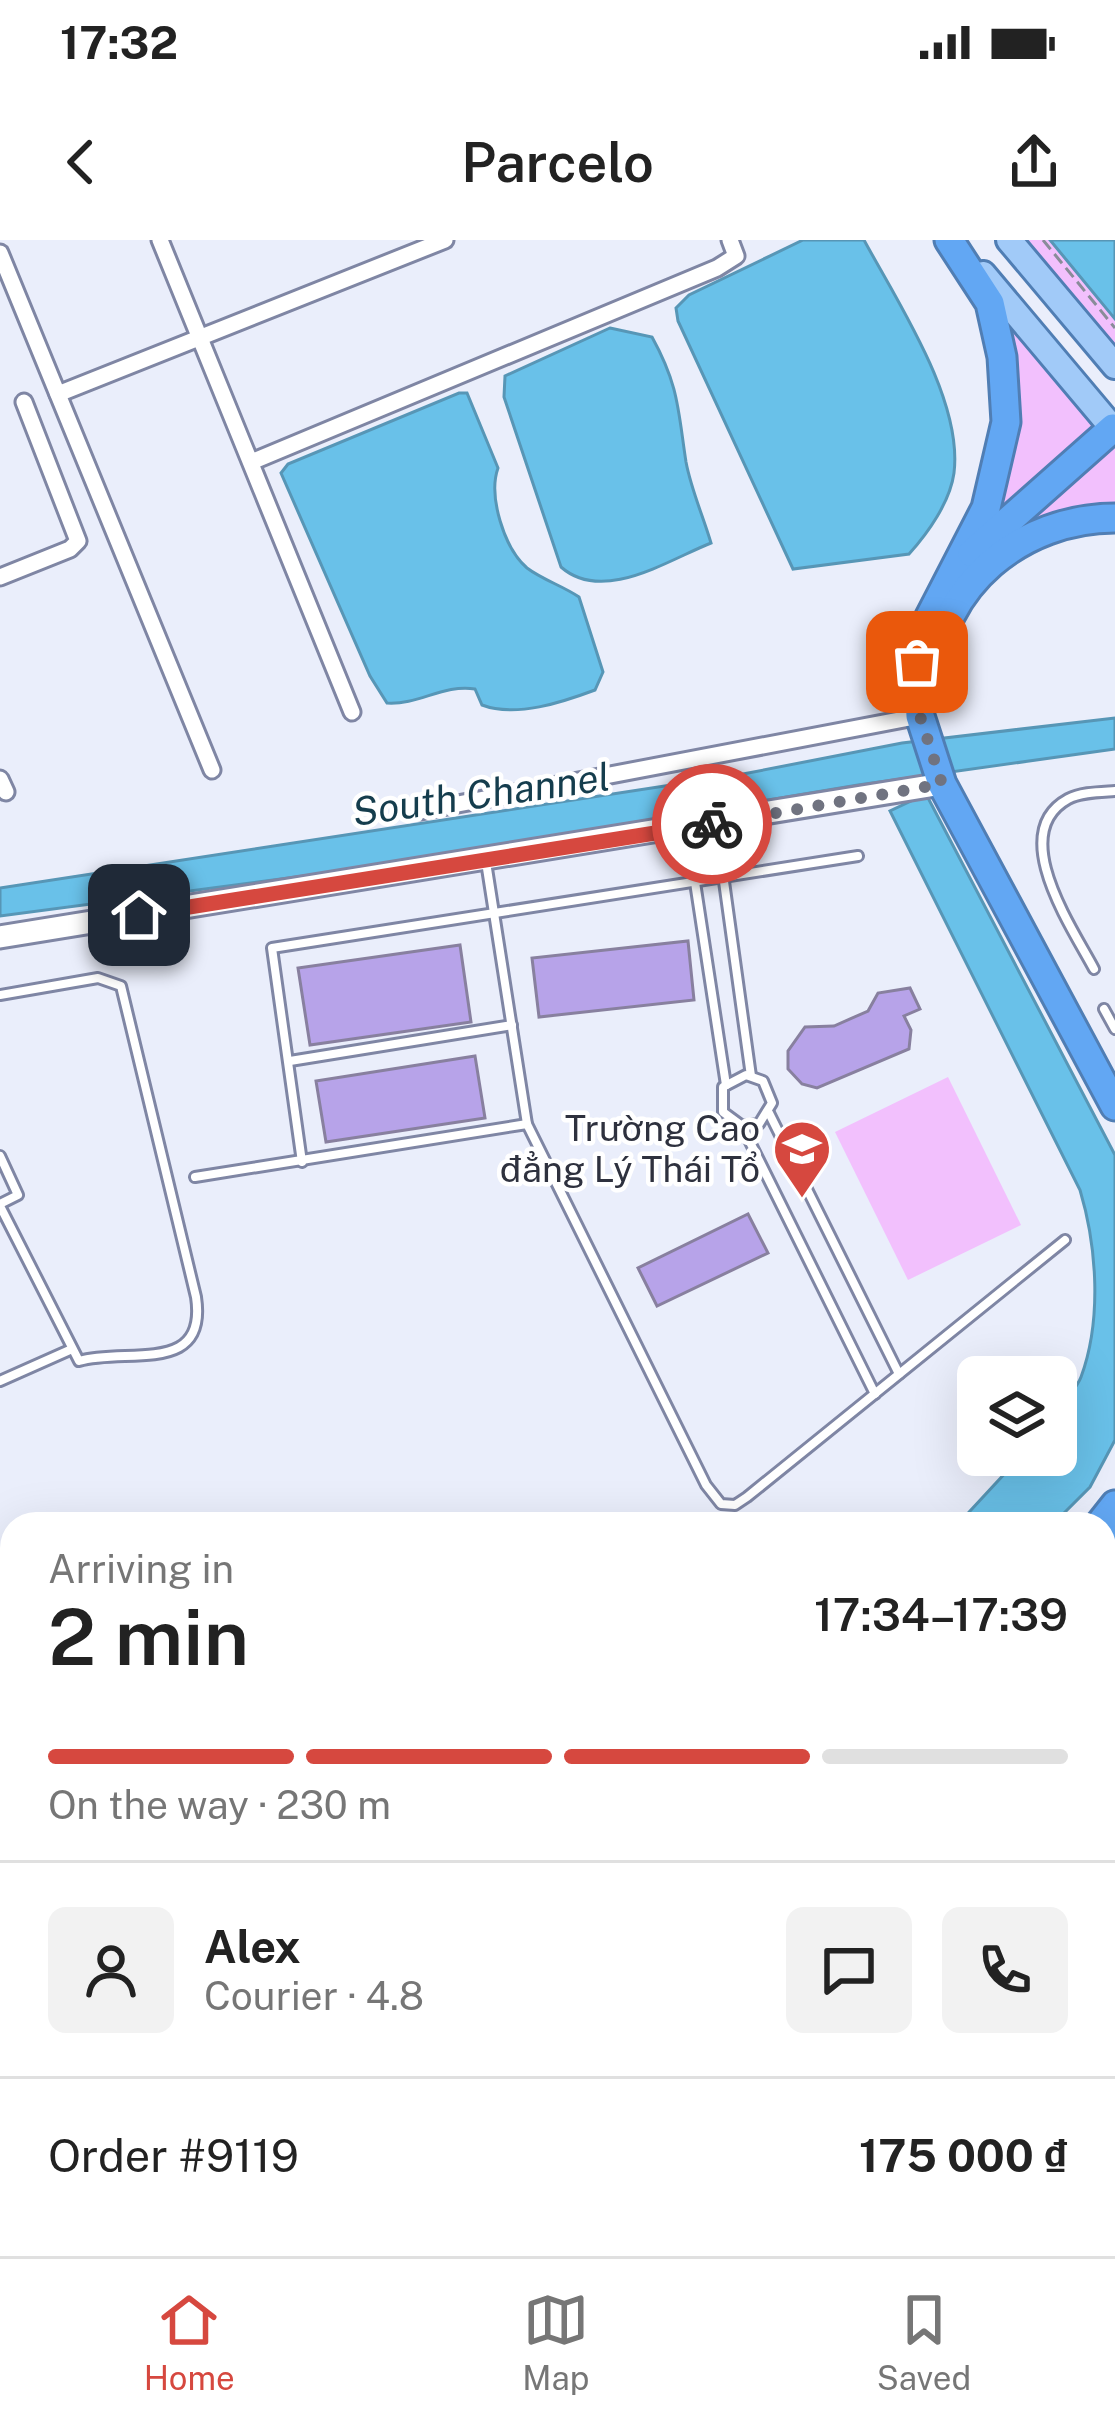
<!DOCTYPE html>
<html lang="en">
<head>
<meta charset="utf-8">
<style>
	:root { --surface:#fff; --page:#f2f2f2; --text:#222; --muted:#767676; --line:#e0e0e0; --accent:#d6483f }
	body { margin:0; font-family:"Public Sans",sans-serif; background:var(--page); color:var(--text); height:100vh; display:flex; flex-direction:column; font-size:45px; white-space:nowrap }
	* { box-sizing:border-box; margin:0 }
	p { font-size:39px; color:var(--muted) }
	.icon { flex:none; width:66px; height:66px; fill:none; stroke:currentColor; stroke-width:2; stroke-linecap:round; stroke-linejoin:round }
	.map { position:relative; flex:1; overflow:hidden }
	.drawer { position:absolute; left:0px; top:1272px; width:1116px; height:744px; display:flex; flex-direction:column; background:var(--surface); border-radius:36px 36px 0 0; box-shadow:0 12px 48px #0002 }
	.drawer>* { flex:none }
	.fabs { position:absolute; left:957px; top:1116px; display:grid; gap:24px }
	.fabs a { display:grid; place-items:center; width:120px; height:120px; border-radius:18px; background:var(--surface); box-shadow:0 12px 48px #0002; font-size:60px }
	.pin { position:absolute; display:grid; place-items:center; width:102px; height:102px; color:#fff; margin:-51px; border-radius:24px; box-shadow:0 6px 18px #0006 }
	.courier { position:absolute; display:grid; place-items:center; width:120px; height:120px; margin:-60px; border:9px solid #d6483f; border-radius:50%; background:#fff; color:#222; box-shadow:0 3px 15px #0007 }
	.summary em { font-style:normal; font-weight:600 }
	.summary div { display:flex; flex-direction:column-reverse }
	.summary { display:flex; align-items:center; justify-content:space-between; height:204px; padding:0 48px }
	h1 { font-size:78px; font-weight:600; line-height:90px }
	.bar { display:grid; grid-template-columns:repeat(4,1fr); gap:18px 12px; align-content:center; height:144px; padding:0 48px }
	.bar i { height:15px; border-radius:9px; background:var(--line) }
	.bar .on { background:var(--accent) }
	.bar p { grid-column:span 4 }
	.line { display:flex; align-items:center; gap:30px; padding:0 48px; border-top:3px solid var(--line) }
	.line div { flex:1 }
	.round { display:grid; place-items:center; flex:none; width:126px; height:126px; border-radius:18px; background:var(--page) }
	.status { display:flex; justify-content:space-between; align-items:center; height:84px; padding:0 60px; background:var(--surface); direction:ltr }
	.status svg { height:33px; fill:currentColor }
	header { display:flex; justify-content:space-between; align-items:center; height:156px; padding:0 48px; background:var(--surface); font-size:54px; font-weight:600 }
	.tab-bar { display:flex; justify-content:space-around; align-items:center; height:168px; border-top:3px solid var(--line); background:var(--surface); font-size:33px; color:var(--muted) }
	.tab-bar a { display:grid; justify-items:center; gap:6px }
	.tab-bar .on { color:var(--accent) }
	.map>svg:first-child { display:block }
	.green { fill:#f2c0fd }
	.water { fill:#69c1e9; stroke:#5796b6; stroke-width:3 }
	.building { fill:#b7a3e9; stroke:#88809f; stroke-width:3 }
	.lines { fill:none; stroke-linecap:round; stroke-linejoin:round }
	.street-tunnel { stroke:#c4c8d5; stroke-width:15; stroke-dasharray:15 8; stroke-linecap:butt }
	.lane-casing { stroke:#7f86a4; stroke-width:14 }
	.street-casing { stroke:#7f86a4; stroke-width:21 }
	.secondary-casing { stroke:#7f86a4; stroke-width:27 }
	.primary-casing { stroke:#507eb4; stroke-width:30 }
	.highway-casing { stroke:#507eb4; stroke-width:33 }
	.path { stroke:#898c99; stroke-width:3; stroke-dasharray:12 6; stroke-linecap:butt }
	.lane { stroke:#fff; stroke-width:8 }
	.street { stroke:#fff; stroke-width:15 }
	.secondary { stroke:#fff; stroke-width:21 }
	.primary { stroke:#a1caf8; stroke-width:24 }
	.highway { stroke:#62a7f3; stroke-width:27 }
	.done { stroke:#707380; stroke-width:12; stroke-dasharray:0 21.6 }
	.route { stroke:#d6483f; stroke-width:15 }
	.labels { text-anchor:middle; stroke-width:9; stroke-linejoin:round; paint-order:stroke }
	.poi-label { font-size:36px; fill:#2e313e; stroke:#fff; text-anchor:end }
	.water-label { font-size:39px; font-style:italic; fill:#153d4d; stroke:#fff }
</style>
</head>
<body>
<div class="status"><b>17:32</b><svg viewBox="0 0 49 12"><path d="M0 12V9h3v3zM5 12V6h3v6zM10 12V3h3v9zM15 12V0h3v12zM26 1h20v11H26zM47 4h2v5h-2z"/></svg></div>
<header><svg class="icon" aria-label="back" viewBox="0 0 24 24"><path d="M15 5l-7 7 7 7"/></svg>Parcelo<svg class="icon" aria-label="share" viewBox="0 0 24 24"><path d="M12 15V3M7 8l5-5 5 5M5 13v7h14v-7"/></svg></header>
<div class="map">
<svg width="1115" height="2016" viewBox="0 0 1115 2016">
	<rect width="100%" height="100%" fill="#eaeefb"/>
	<g class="green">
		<path d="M1020,0H1115V110Z"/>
		<path d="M1001,69L1099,185L992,280Z"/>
		<path d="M1110,208H1115V268L994,303Z"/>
		<path d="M948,837L1021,985L908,1040L835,892Z"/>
	</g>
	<g class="water">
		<path d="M803,0H864C898,63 963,160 954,233C950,262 928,293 909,314L793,329L678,81L676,68L689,55Z"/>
		<path d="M1050,0H1115V79Z"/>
		<path d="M610,88L652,97C679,146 678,170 686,222C691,249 703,276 711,303C668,320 603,364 561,327L504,157L505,136Z"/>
		<path d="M459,153H467L498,228C488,256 504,308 527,328C543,340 563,346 579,357L603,432L595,450C563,462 516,478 482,465L475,449C443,444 419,465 387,463L370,436L281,233L288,224Z"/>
		<path d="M1115,478V509L858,545L349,630L0,676V648L743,534L902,503Z"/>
		<path d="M926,554L1115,915V1200L1090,1247L1053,1284H958L1022,1215H1056C1056,1204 1053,1188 1056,1177C1060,1163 1076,1151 1081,1137C1102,1080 1097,1007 1080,950L890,571Z"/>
	</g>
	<g class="building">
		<path d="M688,701L694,760L539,777L532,718Z"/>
		<path d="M460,705L471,782L310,805L298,728Z"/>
		<path d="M910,748L920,769L904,776L911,790L909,809L817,848L802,844L788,829V811L805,787L834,786L868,771L878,753Z"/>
		<path d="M475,816L485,878L326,902L316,841Z"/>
		<path d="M748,974L768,1013L657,1066L638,1028Z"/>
	</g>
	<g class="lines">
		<path class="street-tunnel" d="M409,2005L438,2016"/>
		<defs>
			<g id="lane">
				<path d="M716,584L751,836"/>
				<path d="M687,590L726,845"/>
				<path d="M486,622L527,884L706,1245L721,1264L735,1265L747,1257L1065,1000"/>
				<path d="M1094,729C1073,689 1006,593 1068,559C1081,552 1101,552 1115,551"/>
				<path d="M0,755L98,738L121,746L196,1057C208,1136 127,1107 79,1121L0,966"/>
				<path d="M1104,769L1115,789"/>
				<path d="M290,821L512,785"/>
				<path d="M769,873L899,1134"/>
				<path d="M742,886L759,884L772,863L763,841L746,835L723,847V872L742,886L875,1154"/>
				<path d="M0,916L18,955L0,964"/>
				<path d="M302,922L272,708L858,616"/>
				<path d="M195,937L527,884"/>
				<path d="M0,1141L72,1109"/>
				<path d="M1104,1746L1115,1756"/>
				<path d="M1104,1929L1115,1917"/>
			</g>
			<g id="street">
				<path d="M160,0L352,472"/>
				<path d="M0,13L212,530"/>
				<path d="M58,154L445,0"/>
				<path d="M251,222L717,28L736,16L730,0"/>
				<path d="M0,337L70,309L78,301L24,162"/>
				<path d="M0,539L6,552"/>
				<path d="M421,571L920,476"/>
				<path d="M0,1386L4,1390L0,1557"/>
				<path d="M1104,1666L1111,1674L1115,1670"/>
			</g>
			<g id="secondary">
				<path d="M0,697L942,544"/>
				<path d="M1104,1563L1115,1561"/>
				<path d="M28,2016L211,2004"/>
				<path d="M617,2016L629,2004"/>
			</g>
			<g id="primary">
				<path d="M1009,0L1115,126"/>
				<path d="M983,34L1115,191"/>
			</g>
			<g id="highway">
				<path d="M949,0L990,63L1002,117L1006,182L986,268L923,390L917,422L920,476L942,544L1115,866"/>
				<path d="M972,313L1113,188"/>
				<path d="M933,440C939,345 1022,278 1115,278"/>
				<path d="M1100,1284L1115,1265"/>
				<path d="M1104,1310L1115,1300"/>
				<path d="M1104,1391L1115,1381"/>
				<path d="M1104,1462L1115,1459"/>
				<path d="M401,2016L412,2004"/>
				<path d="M492,2016L503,2004"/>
			</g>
		</defs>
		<use href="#lane" class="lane-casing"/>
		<use href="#street" class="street-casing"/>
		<use href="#secondary" class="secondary-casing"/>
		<use href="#primary" class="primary-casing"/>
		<use href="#highway" class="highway-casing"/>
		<path class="path" d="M1043,0L1115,88"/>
		<use href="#lane" class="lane"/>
		<use href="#street" class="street"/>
		<use href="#secondary" class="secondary"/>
		<use href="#primary" class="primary"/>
		<use href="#highway" class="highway"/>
	</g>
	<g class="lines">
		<path class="done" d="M712,584L942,544L920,476L917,422"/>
		<path class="route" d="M139,675L712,584"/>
	</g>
	<defs>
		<symbol id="university-pin" viewBox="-11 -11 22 30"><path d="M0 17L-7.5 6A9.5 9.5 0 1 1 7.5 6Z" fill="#d6483f" stroke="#fff"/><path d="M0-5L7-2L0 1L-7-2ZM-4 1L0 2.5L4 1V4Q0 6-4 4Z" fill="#fff"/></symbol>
	</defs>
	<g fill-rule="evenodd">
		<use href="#university-pin" x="769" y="876" width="66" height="90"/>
	</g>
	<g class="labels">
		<g class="poi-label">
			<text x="760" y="901">Trường Cao<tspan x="760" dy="41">đẳng Lý Thái Tổ</tspan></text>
		</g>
		<g class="water-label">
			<text transform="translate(481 554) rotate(-8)" y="14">South Channel</text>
		</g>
	</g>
</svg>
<div class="fabs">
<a><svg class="icon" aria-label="layers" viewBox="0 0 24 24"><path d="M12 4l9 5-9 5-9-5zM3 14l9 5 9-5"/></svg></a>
</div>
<div class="pin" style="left:917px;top:422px;background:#ea580c"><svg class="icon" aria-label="bag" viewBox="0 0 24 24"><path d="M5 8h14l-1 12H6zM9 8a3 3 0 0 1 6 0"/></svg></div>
<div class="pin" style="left:139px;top:675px;background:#1f2937"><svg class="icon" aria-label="home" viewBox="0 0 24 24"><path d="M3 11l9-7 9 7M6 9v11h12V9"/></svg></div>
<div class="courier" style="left:712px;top:584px"><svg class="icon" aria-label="bike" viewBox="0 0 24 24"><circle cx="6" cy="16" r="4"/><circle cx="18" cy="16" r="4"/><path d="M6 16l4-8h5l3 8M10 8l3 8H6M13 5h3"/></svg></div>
<section class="drawer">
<div class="summary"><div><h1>2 min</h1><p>Arriving in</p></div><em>17:34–17:39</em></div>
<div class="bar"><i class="on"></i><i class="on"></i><i class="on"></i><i></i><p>On the way · 230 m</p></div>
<div class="line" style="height:216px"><a class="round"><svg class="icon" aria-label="person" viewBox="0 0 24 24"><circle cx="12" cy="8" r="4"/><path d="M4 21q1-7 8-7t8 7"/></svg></a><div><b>Alex</b><p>Courier · 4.8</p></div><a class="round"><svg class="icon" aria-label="chat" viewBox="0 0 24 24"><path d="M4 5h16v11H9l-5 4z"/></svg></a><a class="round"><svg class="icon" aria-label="phone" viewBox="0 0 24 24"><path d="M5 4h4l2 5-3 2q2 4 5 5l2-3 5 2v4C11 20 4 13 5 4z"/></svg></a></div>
<div class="line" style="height:156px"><div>Order #9119</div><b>175 000 ₫</b></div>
</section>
</div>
<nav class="tab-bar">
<a class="on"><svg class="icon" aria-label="home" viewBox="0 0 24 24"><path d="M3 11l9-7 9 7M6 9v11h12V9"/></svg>Home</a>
<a><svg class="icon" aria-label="map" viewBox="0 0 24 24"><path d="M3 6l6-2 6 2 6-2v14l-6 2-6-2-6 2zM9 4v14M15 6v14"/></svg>Map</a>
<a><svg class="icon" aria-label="saved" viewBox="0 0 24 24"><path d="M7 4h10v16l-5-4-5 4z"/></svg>Saved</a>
</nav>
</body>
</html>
